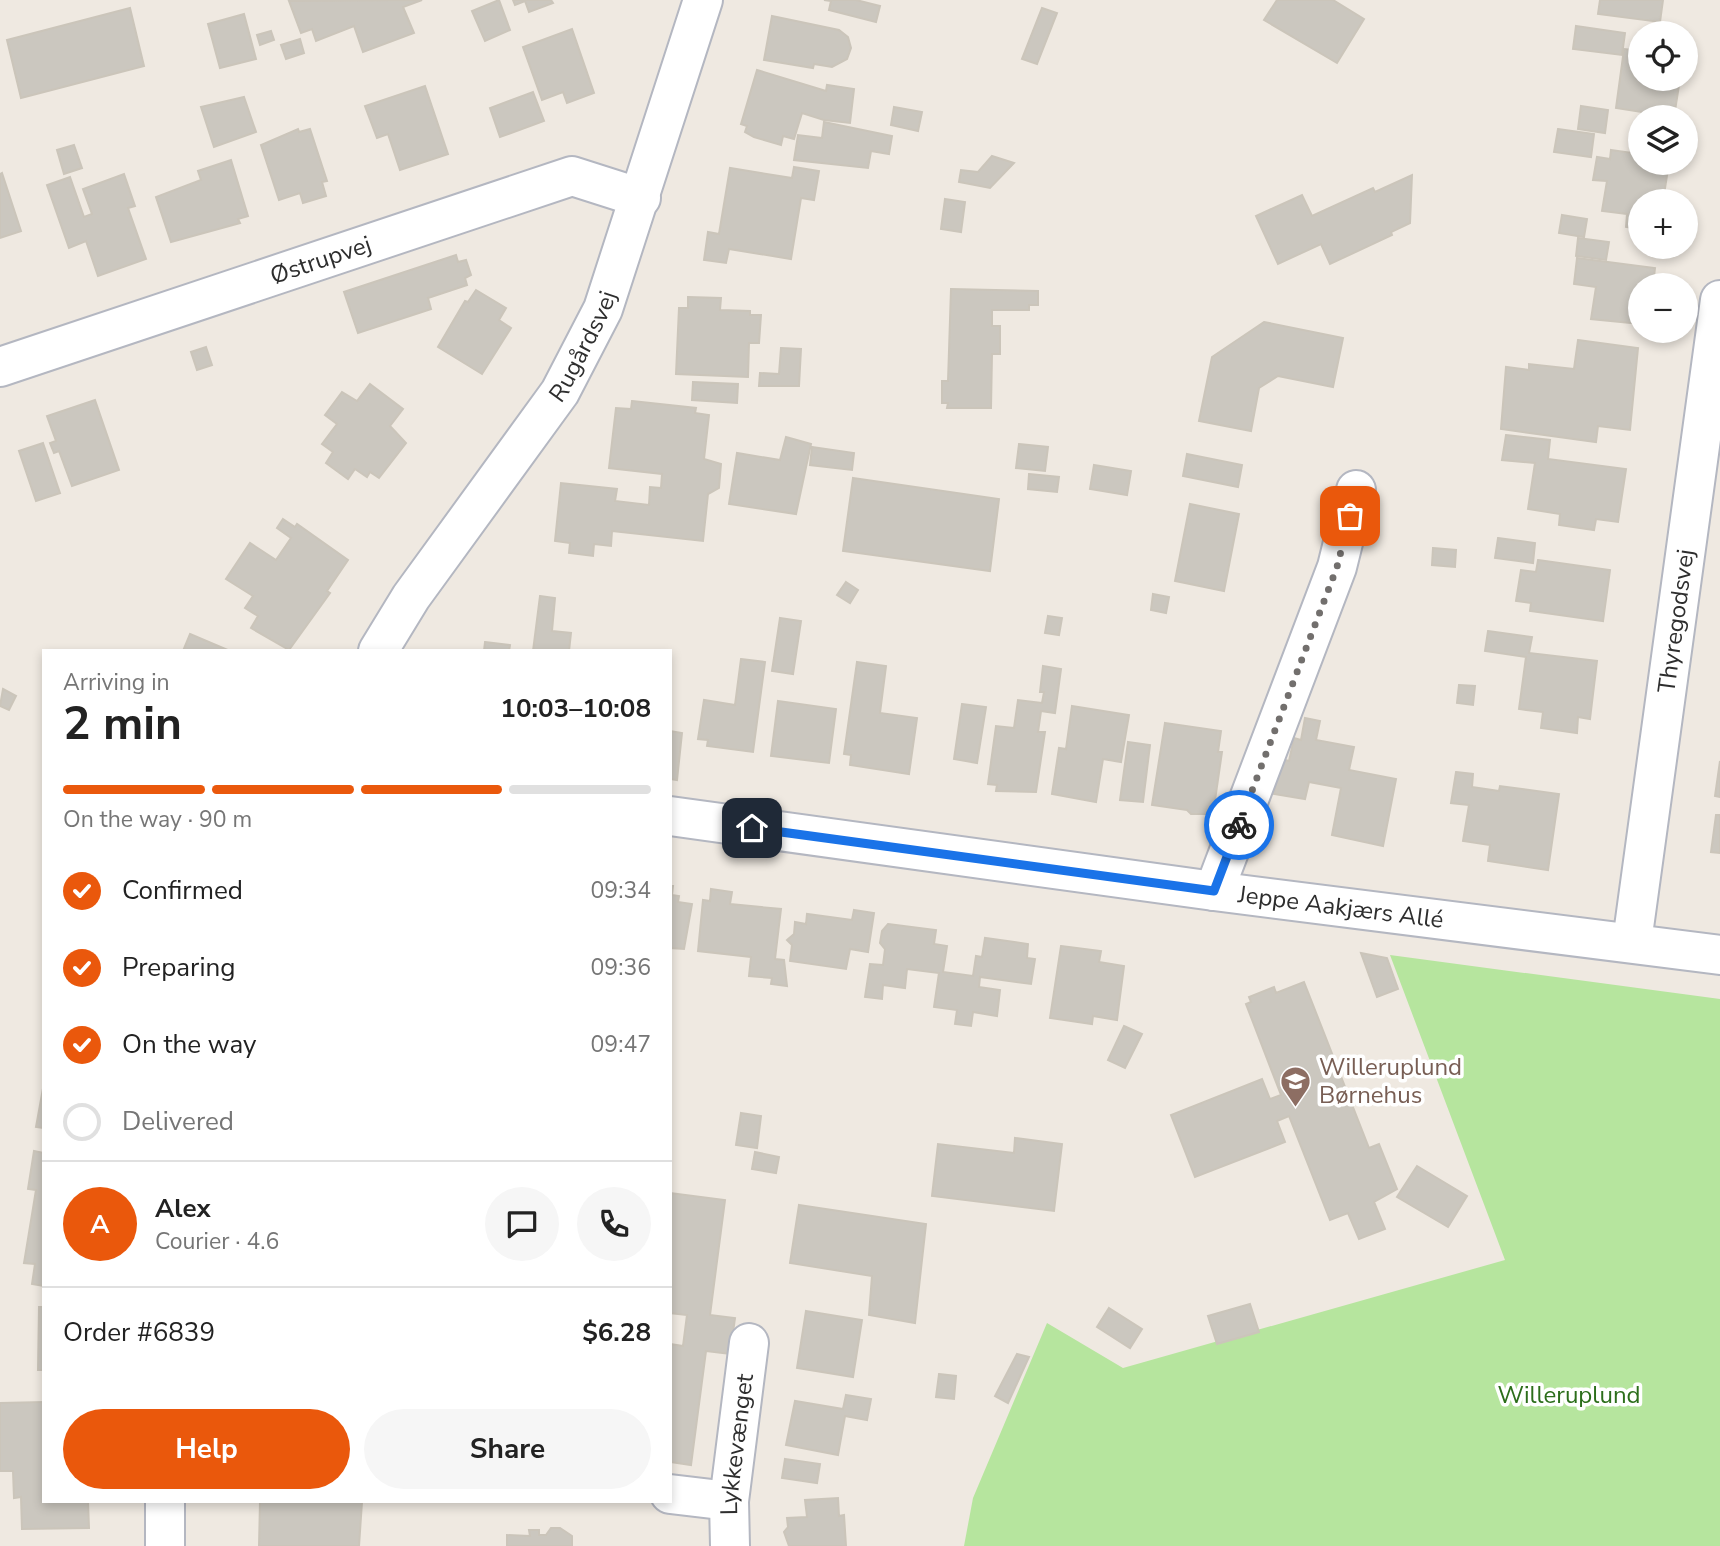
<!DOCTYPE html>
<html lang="en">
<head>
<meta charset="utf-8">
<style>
	:root { --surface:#fff; --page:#f6f6f6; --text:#222; --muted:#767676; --line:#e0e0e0; --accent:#ea580c }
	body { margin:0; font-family:"Nunito Sans",sans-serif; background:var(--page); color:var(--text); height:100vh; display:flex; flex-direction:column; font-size:26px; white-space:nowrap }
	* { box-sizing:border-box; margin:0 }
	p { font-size:23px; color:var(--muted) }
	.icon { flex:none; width:38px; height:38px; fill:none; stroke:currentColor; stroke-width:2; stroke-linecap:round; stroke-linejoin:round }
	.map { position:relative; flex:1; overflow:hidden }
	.details { position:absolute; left:42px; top:649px; width:630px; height:854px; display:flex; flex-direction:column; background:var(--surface); border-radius:0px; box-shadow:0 4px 10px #0003 }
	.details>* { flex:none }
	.controls { position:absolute; left:1628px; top:21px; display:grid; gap:14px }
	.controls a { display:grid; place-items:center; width:70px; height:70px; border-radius:50%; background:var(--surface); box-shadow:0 4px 10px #0003; font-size:35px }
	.pin { position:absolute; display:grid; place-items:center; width:60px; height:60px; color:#fff; margin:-30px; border-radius:14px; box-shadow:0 4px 10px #0006 }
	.courier { position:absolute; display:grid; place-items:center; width:70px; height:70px; margin:-35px; border:5px solid #1a73e8; border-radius:50%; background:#fff; color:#222; box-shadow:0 2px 9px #0007 }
	.summary em { font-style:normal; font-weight:700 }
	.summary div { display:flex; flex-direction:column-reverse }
	.summary { display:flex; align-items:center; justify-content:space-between; height:119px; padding:0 21px }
	h1 { font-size:46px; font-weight:700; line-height:52px }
	.bar { display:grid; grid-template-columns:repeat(4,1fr); gap:10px 7px; align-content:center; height:84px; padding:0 21px }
	.bar i { height:9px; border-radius:5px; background:var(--line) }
	.bar .current { background:var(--accent) }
	.bar p { grid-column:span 4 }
	.line { display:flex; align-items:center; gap:18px; padding:0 21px; border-top:2px solid var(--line) }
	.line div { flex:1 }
	.round { display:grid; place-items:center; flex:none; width:74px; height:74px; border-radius:37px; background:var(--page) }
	ol { padding:0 21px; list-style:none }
	li { display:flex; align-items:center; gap:21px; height:77px }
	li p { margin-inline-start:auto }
	li .icon { padding:7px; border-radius:50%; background:var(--accent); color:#fff; stroke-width:4 }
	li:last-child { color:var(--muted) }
	li i { width:38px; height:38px; border:4px solid var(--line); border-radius:50% }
	.cta { display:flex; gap:14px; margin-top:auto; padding:14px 21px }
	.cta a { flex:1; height:80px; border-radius:42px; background:var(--accent); color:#fff; font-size:28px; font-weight:700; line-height:80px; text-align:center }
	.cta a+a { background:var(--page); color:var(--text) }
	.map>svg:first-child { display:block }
	.green { fill:#b6e59e }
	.building { fill:#cbc7bf; stroke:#cbc5ba; stroke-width:2 }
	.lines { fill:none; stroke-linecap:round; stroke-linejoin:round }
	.minor-casing { stroke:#b4b7c1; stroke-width:42 }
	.minor { stroke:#fff; stroke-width:38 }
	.done { stroke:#726f6d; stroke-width:7; stroke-dasharray:0 12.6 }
	.route { stroke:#1a73e8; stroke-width:9 }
	.labels { text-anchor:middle; stroke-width:7; stroke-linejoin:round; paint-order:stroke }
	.street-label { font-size:24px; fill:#2e2e2e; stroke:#fff }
	.education-label { font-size:24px; fill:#785e54; stroke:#fff; text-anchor:start }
	.park-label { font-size:24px; fill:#2c6e1b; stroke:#fff }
</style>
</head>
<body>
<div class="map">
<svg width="1720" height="1546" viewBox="0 0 1720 1546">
	<rect width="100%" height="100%" fill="#efe9e1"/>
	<path class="green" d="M1390,955L1720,999V1546H964L973,1498L1047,1323L1123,1368L1505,1260Z"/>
	<g class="building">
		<path d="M422,0L403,7L414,33L363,52L354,26L316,41L312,29L301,33L289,1Z"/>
		<path d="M499,0L510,30L485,41L472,11Z"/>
		<path d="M513,0H551L553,3L529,12L525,1L515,5Z"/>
		<path d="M824,0H856L880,6L876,22L829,10L831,1Z"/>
		<path d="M1277,0H1333L1364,19L1337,63L1264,20Z"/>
		<path d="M1600,0H1663L1660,22L1598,14Z"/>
		<path d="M130,8L144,66L21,98L7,40Z"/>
		<path d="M1042,8L1057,13L1037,64L1022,59Z"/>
		<path d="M244,14L256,59L220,68L208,24Z"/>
		<path d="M772,16L839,30L848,37L851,48L847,59L832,67L814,64L813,68L764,60Z"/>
		<path d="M1576,26L1625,33L1622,55L1573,49Z"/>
		<path d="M572,29L594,93L567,103L563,92L542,100L523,47Z"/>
		<path d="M271,31L274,40L260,45L257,35Z"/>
		<path d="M300,39L304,53L286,59L281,45Z"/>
		<path d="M1624,49L1640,51V79H1680L1674,117L1616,108Z"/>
		<path d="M757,70L826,91L827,85L854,89L850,123L824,120L802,113L794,139L783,136L781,145L754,137L745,132L747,126L741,124Z"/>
		<path d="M425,86L448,154L400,170L388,134L377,138L365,106Z"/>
		<path d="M533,92L544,121L500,137L490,108Z"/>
		<path d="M244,97L256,132L214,147L201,107Z"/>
		<path d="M1581,106L1608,110L1605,133L1578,129Z"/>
		<path d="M894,107L922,112L918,131L891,125Z"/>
		<path d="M824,122L892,136L889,154L871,151L868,168L794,160L798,135L822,138Z"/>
		<path d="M298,129L299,132L310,129L327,181L322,182L326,196L303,203L300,193L279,200L261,145Z"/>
		<path d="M1558,129L1594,134L1591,157L1554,152Z"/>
		<path d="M74,145L82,168L64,174L57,150Z"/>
		<path d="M1611,150L1640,154V163H1669L1663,201H1640V229L1626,227L1627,214L1602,211L1607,181L1593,180L1597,157L1610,159Z"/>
		<path d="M992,156L1014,163L990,188L959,182L961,170L978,172Z"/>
		<path d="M231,160L248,216L238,219L240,223L171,242L156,197L201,180L198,171Z"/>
		<path d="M794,167L819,171L814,200L801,198L791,259L729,249L726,263L704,260L708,232L719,234L730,168L792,178Z"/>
		<path d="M2,173L21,231L0,238V174Z"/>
		<path d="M124,174L135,206L128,208L146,259L98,276L86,241L69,248L47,185L70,177L84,217L92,214L83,189Z"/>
		<path d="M1412,175L1410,223L1391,232L1392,235L1330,264L1321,244L1278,264L1256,216L1302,195L1312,216L1373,188L1375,192Z"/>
		<path d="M945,199L965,202L961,232L941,229Z"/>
		<path d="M1562,215L1587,219L1584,237L1559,233Z"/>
		<path d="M1578,238L1609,242L1606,260L1576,256Z"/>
		<path d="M456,255L458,262L466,260L471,275L465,278L467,285L428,298L431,309L358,333L344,292Z"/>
		<path d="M1577,258L1655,268L1653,285H1640V324L1591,319L1596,287L1574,284Z"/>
		<path d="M951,289L1038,291V305H1029V310H992V326H1000V354H992L991,408H947L948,403H942V381H948Z"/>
		<path d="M476,290L506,308L499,320L511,328L482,374L438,347L465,301L468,302Z"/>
		<path d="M688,297L721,298L720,310L750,311V315H761L759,343H749L748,377L676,374L679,308H688Z"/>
		<path d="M1264,322L1343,338L1333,387L1278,376L1259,388L1251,431L1199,421L1212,357Z"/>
		<path d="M1578,340L1638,348L1630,430L1598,426L1596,442L1501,429L1506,367L1529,370V364L1574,369Z"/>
		<path d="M206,347L212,365L197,370L191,352Z"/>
		<path d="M781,348L801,349L799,386H759L760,373L779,374Z"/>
		<path d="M693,382L738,384L737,403L692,400Z"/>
		<path d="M370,384L403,409L390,426L406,443L379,478L370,472L367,477L355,469L348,479L326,463L333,452L322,444L337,424L325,415L342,392L357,401Z"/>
		<path d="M95,400L119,470L72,486L59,451L54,453L50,443L56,441L47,416Z"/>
		<path d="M632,401L696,408L695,413L709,415L704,459L721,464L719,488L708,494L703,541L612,531L611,546L594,544L593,556L569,553L570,543L555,541L561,483L617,489L615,501L649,505L650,487L661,488L662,474L609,468L616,408L631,409Z"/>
		<path d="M1506,435L1550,440L1548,459L1626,469L1618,522L1596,519L1594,530L1559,525L1560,514L1528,509L1535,463L1502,460Z"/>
		<path d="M786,437L811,444L796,514L729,504L737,453L780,460Z"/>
		<path d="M43,443L60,493L36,501L19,451Z"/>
		<path d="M1019,444L1048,447L1045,471L1016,468Z"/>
		<path d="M812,447L854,453L852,470L810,465Z"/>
		<path d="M1187,454L1242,465L1238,487L1183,476Z"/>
		<path d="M1094,465L1131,471L1127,495L1090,489Z"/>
		<path d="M1029,474L1059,477L1057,492L1028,489Z"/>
		<path d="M853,478L999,499L990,571L843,551Z"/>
		<path d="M1190,504L1239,514L1224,591L1175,581Z"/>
		<path d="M283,519L295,527L297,524L348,560L327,591L330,593L289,650L251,628L258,616L245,608L253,596L226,579L250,543L276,560L291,538L277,528Z"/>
		<path d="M1498,538L1535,543L1533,563L1495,558Z"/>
		<path d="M1433,548L1456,550L1455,567L1432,565Z"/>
		<path d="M1538,560L1610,570L1603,621L1530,611L1531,603L1516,601L1521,570L1536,572Z"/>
		<path d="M846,582L858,590L850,603L837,595Z"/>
		<path d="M1153,594L1169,597L1166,613L1151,610Z"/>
		<path d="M540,596L555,598L552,631L571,633L569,651H533Z"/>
		<path d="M1048,616L1062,618L1059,635L1045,633Z"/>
		<path d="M780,618L801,621L793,674L772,671Z"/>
		<path d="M1488,631L1532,637L1529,653L1597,661L1590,719L1578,717L1577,733L1541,728L1543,712L1519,709L1526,657L1485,651Z"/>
		<path d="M190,634L230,651H183Z"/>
		<path d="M485,642L510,645L509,651H484Z"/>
		<path d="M741,659L765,662L753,752L707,746L708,740L698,739L704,700L735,705Z"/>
		<path d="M857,662L886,666L880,713L917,718L909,774L850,765L851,755L844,754Z"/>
		<path d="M1043,666L1061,669L1055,713L1041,711L1038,732H1045L1036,792L996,791L997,785L988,784L996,726L1014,728L1018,700L1042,703L1044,692H1040Z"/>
		<path d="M1459,685L1475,686L1473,705L1457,703Z"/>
		<path d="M3,689L16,696L9,710L0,706Z"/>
		<path d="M778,701L836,709L829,763L771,756Z"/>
		<path d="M962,704L986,707L977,763L954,759Z"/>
		<path d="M1072,706L1129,715L1121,762L1103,759L1096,802L1052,794L1059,748L1066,749Z"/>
		<path d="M1305,718L1320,721L1316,740L1354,747L1349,770L1396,779L1383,846L1332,835L1341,788L1309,782L1305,799L1274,794L1281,759L1289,761L1294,738L1301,740Z"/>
		<path d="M1165,723L1221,731L1218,752H1222L1213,814H1191L1187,810L1152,805Z"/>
		<path d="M670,731L682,733L677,780L670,779Z"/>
		<path d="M1128,742L1150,745L1143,802L1120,800Z"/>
		<path d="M1720,761V797L1715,796Z"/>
		<path d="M1456,772L1473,774L1472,787L1499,791L1500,786L1559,794L1548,870L1488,861L1490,845L1463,841L1469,805L1451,803Z"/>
		<path d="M1716,815H1720V853L1711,852Z"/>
		<path d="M670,886H673L672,895L679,896L678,902L692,904L684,949L670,948Z"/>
		<path d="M711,889L732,892L730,904L781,909L775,959L784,960L787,986L771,984L772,978L749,976L751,957L698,951L703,900L710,901Z"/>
		<path d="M854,910L874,913L868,952L850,949L846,969L790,961L792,945L787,940L794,934L795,922L806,924L807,914L852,920Z"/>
		<path d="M888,924L936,930L934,944L947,946L943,972L973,976L976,956L982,957L985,938L1028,944L1027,958L1035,959L1031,984L980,977L979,987L1000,990L997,1016L973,1012L971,1026L955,1024L957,1010L934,1007L939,973L907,969L905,988L883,985L882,999L865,997L870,964L883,965L885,949L880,943L882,931Z"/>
		<path d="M1061,946L1101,951L1099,962L1124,966L1117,1020L1093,1016L1092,1024L1050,1018Z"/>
		<path d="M1361,953L1387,958L1398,989L1377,997Z"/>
		<path d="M1304,982L1369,1148L1379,1144L1397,1189L1374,1202L1385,1229L1359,1239L1348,1213L1330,1220L1289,1116L1277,1121L1285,1142L1195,1177L1171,1115L1262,1079L1270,1099L1281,1095L1246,1004L1251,1002L1249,997L1274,987L1276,993Z"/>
		<path d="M1124,1026L1142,1034L1125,1068L1108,1060Z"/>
		<path d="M44,1083V1128L36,1127Z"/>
		<path d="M741,1113L761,1116L757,1148L736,1145Z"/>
		<path d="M1015,1138L1062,1144L1054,1211L932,1196L938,1144L1014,1153Z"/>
		<path d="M34,1151L44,1153V1286L32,1284L35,1264L24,1263L36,1190L28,1189Z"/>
		<path d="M755,1152L779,1157L776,1173L752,1169Z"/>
		<path d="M1417,1166L1467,1196L1448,1227L1397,1197Z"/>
		<path d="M670,1193L725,1200L710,1315L735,1318L730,1354L706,1351L691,1465L670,1462V1344L683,1346L687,1315L670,1313Z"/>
		<path d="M799,1205L926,1224L915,1323L869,1315L872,1276L790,1263Z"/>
		<path d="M1250,1304L1259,1332L1217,1344L1208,1316Z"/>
		<path d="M39,1307H44V1370H38Z"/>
		<path d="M1109,1308L1142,1329L1130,1348L1097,1327Z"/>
		<path d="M806,1311L862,1320L853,1377L797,1368Z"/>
		<path d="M1017,1354L1029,1357L1008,1403L995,1396Z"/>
		<path d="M939,1374L956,1376L954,1399L936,1397Z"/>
		<path d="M846,1395L871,1399L867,1420L845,1416L838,1455L786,1445L795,1401L843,1409Z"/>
		<path d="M44,1402V1502H88L89,1528L22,1529L21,1497L14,1498L13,1471H0V1403Z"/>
		<path d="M785,1459L820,1464L817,1483L782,1478Z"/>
		<path d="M838,1498L839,1516L844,1515L846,1546H789L784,1532L788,1527L787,1518L807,1517L805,1500Z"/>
		<path d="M260,1502H362L359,1546H259Z"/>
		<path d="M551,1528H560L572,1536V1546H507V1535L530,1536L529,1530H539V1535H546Z"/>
	</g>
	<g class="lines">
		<defs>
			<g id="minor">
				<path id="s1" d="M0,367L572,176L641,198"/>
				<path id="s2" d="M378,651L411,597L560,392L603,309L703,0"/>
				<path id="s3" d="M670,816L1214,891L1720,955"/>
				<path d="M1214,891L1337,567L1356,490"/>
				<path id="s4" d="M1632,942L1720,300"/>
				<path d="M670,1494L729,1501"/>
				<path d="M165,1502V1546"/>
				<path id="s5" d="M730,1546L729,1501L749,1343"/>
			</g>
		</defs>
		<use href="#minor" class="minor-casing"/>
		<use href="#minor" class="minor"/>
	</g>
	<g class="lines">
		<path class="done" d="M1239,825L1337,567L1350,516"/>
		<path class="route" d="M752,828L1214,891L1239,825"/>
	</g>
	<defs>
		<symbol id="school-pin" viewBox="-11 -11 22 30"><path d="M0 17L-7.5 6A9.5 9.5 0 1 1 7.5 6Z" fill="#8d6e63" stroke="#fff"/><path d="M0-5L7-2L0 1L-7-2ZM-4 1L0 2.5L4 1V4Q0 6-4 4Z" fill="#fff"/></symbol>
	</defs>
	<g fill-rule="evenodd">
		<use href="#school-pin" x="1278" y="1064" width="35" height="47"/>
	</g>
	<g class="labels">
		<g class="street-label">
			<text dy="8" stroke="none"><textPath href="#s1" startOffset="338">Østrupvej</textPath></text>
			<text dy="8" stroke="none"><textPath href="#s2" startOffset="368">Rugårdsvej</textPath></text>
			<text dy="8" stroke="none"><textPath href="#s4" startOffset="324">Thyregodsvej</textPath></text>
			<text dy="8" stroke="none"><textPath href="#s3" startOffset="677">Jeppe Aakjærs Allé</textPath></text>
			<text dy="8" stroke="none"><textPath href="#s5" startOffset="102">Lykkevænget</textPath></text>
		</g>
		<g class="education-label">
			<text x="1319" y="1075">Willeruplund<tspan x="1319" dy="28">Børnehus</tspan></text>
		</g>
		<g class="park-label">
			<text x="1569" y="1403">Willeruplund</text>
		</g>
	</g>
</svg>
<div class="controls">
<a><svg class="icon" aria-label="locate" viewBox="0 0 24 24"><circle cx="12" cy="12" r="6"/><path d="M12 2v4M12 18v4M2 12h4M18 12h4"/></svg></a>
<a><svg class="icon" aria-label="layers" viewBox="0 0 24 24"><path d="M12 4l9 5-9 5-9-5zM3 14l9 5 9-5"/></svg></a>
<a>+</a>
<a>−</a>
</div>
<div class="pin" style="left:1350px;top:516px;background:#ea580c"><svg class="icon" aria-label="bag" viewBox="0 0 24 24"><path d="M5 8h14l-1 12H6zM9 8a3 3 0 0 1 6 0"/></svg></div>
<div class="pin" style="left:752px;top:828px;background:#1f2937"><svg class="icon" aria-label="home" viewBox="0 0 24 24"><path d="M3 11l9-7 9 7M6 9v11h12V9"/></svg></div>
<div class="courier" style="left:1239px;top:825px"><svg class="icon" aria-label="bike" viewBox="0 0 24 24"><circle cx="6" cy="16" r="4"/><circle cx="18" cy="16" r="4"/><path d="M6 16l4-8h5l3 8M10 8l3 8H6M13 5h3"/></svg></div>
<section class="details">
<div class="summary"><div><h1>2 min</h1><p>Arriving in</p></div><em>10:03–10:08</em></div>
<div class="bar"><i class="current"></i><i class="current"></i><i class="current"></i><i></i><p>On the way · 90 m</p></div>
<ol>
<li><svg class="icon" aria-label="check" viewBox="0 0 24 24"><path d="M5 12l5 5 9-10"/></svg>Confirmed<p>09:34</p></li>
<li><svg class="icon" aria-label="check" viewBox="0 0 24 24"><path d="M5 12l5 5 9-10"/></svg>Preparing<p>09:36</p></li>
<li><svg class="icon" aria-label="check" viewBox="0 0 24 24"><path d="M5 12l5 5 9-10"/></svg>On the way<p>09:47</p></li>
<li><i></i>Delivered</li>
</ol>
<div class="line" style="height:126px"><b class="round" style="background:var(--accent);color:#fff">A</b><div><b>Alex</b><p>Courier · 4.6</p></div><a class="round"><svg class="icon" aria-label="chat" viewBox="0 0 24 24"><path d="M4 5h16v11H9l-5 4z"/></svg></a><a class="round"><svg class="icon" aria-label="phone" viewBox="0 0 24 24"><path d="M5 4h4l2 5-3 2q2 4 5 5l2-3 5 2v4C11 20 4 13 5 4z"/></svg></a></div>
<div class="line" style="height:91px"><div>Order #6839</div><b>$6.28</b></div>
<div class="cta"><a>Help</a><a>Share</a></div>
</section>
</div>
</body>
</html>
